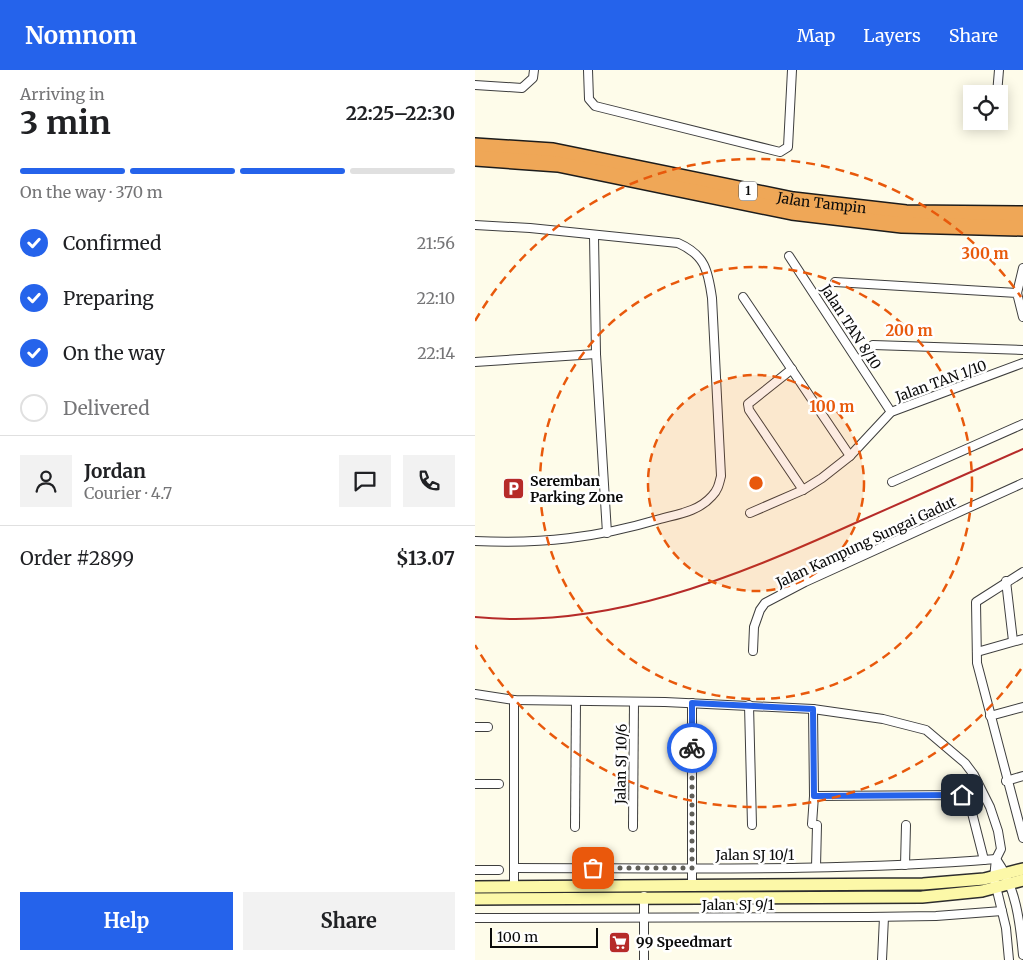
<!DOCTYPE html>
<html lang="en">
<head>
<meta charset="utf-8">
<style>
	:root { --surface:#fff; --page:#f2f2f2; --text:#202124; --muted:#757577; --line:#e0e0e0; --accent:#2563eb }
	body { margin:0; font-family:Merriweather,serif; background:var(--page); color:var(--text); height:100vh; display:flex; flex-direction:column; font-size:19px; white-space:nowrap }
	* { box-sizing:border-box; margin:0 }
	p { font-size:16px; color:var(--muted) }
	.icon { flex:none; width:28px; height:28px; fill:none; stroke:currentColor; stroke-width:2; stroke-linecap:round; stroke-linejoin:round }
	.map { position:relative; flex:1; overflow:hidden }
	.details { display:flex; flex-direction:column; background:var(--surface); width:475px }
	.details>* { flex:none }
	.tools { position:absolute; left:488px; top:15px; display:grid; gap:10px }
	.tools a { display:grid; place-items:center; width:45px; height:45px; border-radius:0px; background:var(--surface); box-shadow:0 2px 12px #0003; font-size:25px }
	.scale { position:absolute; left:15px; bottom:12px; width:108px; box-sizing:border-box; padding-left:5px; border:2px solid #0b0b0b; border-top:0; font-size:14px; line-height:18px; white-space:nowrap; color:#0b0b0b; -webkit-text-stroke:4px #fff; paint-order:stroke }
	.pin { position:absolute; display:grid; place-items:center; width:42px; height:42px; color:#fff; margin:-21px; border-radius:10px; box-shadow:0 2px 8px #0006 }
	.courier { position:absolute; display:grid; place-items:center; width:50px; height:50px; margin:-25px; border:4px solid #2563eb; border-radius:50%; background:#fff; color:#222; box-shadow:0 1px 6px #0007 }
	.head em { font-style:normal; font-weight:700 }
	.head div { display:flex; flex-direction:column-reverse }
	.head { display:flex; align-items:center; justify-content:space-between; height:85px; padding:0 20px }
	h1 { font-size:32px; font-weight:700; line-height:38px }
	.bar { display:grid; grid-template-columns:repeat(4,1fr); gap:8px 5px; align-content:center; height:60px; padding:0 20px }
	.bar i { height:6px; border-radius:4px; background:var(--line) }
	.bar .on { background:var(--accent) }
	.bar p { grid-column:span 4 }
	.line { display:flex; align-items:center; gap:12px; padding:0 20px; border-top:1px solid var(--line) }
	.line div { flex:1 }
	.round { display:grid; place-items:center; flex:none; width:52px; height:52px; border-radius:0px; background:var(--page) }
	ol { padding:0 20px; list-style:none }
	li { display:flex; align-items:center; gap:15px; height:55px }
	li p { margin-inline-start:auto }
	li .icon { padding:5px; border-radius:50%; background:var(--accent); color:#fff; stroke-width:4 }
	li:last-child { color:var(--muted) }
	li i { width:28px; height:28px; border:2px solid var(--line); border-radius:50% }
	.action { display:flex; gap:10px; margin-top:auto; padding:10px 20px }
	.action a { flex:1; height:58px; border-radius:0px; background:var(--accent); color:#fff; font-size:20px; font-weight:700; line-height:58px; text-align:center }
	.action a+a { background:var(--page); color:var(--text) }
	header { display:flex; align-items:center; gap:30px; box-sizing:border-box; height:70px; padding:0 25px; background:var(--accent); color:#fff }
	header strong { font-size:24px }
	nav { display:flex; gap:28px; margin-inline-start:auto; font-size:18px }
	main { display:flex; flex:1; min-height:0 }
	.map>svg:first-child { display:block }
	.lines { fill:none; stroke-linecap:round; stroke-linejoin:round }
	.street-casing { stroke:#3e3e3e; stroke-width:10 }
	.secondary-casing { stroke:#2d2d2d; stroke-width:14 }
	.highway-casing { stroke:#1c1c1c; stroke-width:18 }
	.street { stroke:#fff; stroke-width:8 }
	.secondary { stroke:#fcf8a8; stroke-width:11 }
	.highway { stroke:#efa757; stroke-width:15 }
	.rail { stroke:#b62b29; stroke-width:2 }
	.done { stroke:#605f59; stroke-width:5; stroke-dasharray:0 9 }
	.route { stroke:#2563eb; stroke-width:6 }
	.ring { fill:none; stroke:#e8590c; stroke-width:2.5; stroke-dasharray:9 6 }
	.labels { text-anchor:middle; stroke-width:5; stroke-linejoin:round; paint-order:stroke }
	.shield { fill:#fff; stroke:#545454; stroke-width:1 }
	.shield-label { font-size:12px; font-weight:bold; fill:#0b0b0b }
	.street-label { font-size:14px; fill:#0b0b0b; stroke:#fff }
	.poi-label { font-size:14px; font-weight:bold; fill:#0b0b0b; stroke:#fff; text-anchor:start }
	.centre { fill:#e8590c; stroke:#fff; stroke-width:2.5 }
	.ring-label { font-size:15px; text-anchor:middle; font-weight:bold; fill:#e8590c; stroke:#fff; stroke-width:5; stroke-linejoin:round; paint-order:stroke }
</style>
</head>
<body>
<header>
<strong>Nomnom</strong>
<nav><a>Map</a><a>Layers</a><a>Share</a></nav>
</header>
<main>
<section class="details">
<div class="head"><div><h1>3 min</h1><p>Arriving in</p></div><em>22:25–22:30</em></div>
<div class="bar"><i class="on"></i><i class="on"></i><i class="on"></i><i></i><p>On the way · 370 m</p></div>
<ol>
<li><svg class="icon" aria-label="check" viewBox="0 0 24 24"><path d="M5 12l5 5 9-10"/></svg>Confirmed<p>21:56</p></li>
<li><svg class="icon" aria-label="check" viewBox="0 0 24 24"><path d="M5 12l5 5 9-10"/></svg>Preparing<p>22:10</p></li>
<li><svg class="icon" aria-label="check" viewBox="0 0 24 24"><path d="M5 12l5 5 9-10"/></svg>On the way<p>22:14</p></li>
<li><i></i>Delivered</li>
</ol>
<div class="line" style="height:90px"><a class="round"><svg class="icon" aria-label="person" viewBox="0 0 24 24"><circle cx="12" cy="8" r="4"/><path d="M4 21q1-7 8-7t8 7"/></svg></a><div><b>Jordan</b><p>Courier · 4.7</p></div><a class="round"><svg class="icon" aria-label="chat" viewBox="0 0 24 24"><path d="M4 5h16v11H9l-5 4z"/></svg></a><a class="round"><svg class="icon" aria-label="phone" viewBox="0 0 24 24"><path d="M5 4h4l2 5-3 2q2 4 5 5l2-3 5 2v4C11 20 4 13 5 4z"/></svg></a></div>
<div class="line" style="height:65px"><div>Order #2899</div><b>$13.07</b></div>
<div class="action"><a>Help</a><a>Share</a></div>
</section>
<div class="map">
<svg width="548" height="890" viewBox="0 0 548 890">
	<rect width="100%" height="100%" fill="#fefcea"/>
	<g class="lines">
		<defs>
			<g id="street">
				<path d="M113,0L114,29L120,36L305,82L313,77L317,0"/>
				<path d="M0,15L47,18L58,8L59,0"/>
				<path d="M522,24L524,0"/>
				<path d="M0,155L55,158L203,173C230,185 233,200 237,228L246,406C244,414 243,420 237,426C224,441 204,444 185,449C121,468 67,474 0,471"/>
				<path d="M119,166L121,284L132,463"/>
				<path d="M314,186L416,342"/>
				<path d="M360,212L542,223L548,247"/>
				<path d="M542,223L548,198"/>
				<path d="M268,227L375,386"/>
				<path d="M398,275L548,280"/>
				<path d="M0,292L121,284"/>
				<path d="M317,299L273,334L274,340L328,420"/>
				<path d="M417,412L548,354"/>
				<path d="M275,443L328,420L347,408L375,386L416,342L548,293"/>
				<path d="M548,502L501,532L502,593L548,768"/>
				<path d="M531,511L538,571"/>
				<path d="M278,581L279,557L285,540L290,533L330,512L548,413"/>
				<path d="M502,582L548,569"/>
				<path d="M0,624L39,630L190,632L338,639L408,649L451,660L490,693L499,705L515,737L523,761L526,779L521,789L519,808L531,858L534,890"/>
				<path d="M39,630V817"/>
				<path d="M217,633V816"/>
				<path d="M274,635L277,755"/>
				<path d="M515,646L548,637"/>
				<path d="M0,657H13"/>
				<path d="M531,711L548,706"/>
				<path d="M0,714H24"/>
				<path d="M339,726L487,725L495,735L509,790"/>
				<path d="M337,754L339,726L338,639"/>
				<path d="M100,757L101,631"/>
				<path d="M158,757L159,632"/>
				<path d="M521,789C541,817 545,852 548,885"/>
				<path d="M430,795L431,755"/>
				<path d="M341,797L342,755"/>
				<path d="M39,798C200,798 361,802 521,789"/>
				<path d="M0,800H24"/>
				<path d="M0,848L393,847L461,846L527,841"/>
				<path d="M169,890V826"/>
				<path d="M407,890L409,847"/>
			</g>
			<g id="secondary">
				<path d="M0,817L448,814L509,809L548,799"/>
				<path d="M0,829L447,827L507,821L548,810"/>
			</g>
			<g id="highway">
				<path id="s1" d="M0,76L78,81L318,130L431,143L548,144"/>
				<path d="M0,88L83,94L317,142L427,155L548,158"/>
			</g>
		</defs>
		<use href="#street" class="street-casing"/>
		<use href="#secondary" class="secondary-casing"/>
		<use href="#highway" class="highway-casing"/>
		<use href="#street" class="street"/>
		<use href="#secondary" class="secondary"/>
		<use href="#highway" class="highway"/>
		<path class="rail" d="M0,547C133,560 260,507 378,454C435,429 491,404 548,379"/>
	</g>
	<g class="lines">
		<path class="done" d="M118,798H217V678"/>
		<path class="route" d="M217,678V633L338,639L339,726L487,725"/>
	</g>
	<circle cx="281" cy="413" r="108" fill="#e8590c" fill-opacity=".12"/>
	<g class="ring">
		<circle cx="281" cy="413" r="108"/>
		<circle cx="281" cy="413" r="216"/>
		<path d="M546 599A324 324 0 0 1 0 575M0 251A324 324 0 0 1 546 227"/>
	</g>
	<defs>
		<symbol id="parking-square" viewBox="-11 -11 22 22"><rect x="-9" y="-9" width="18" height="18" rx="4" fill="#b62b29" stroke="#fff"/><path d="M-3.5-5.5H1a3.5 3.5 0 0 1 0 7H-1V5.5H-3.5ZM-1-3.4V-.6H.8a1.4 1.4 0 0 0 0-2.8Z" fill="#fff"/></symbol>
		<symbol id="supermarket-square" viewBox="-11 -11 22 22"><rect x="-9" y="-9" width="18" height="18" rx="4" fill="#b62b29" stroke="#fff"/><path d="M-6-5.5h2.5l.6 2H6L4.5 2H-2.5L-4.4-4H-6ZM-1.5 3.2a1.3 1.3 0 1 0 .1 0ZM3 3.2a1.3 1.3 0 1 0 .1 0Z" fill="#fff"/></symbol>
	</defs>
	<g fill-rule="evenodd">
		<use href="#parking-square" x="26" y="406" width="25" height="25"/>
		<use href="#supermarket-square" x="132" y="860" width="25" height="25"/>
	</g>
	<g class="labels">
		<rect class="shield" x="264" y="111.5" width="18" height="19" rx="4"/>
		<g class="shield-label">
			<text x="273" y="125">1</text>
		</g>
		<g class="street-label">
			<text dy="5" stroke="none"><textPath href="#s1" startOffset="352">Jalan Tampin</textPath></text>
			<text transform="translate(376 257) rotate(57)" y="5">Jalan TAN 8/10</text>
			<text transform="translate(466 311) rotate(-20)" y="5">Jalan TAN 1/10</text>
			<text transform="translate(391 472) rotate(-25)" y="5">Jalan Kampung Sungai Gadut</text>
			<text transform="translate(146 694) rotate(-89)" y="5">Jalan SJ 10/6</text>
			<text x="280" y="790">Jalan SJ 10/1</text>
			<text x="263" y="840">Jalan SJ 9/1</text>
		</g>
		<g class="poi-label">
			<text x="55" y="416">Seremban<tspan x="55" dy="16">Parking Zone</tspan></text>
			<text x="161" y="877">99 Speedmart</text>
		</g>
	</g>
	<circle cx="281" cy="413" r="8" class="centre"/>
	<g class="ring-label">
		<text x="510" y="189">300 m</text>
		<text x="434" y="266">200 m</text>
		<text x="357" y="342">100 m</text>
	</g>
</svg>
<div class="tools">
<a><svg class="icon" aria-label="locate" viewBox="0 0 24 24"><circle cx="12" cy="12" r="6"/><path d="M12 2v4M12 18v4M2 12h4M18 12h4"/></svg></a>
</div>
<div class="scale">100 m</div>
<div class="pin" style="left:118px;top:798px;background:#ea580c"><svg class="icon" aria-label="bag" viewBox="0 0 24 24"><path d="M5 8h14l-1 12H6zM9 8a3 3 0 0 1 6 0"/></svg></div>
<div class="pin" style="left:487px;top:725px;background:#1f2937"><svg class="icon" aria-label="home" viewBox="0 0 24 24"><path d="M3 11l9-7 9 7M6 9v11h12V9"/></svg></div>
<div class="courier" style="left:217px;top:678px"><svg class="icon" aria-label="bike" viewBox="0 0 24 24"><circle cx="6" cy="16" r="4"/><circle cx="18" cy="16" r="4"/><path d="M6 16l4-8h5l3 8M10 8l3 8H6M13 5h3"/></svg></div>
</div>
</main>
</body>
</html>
